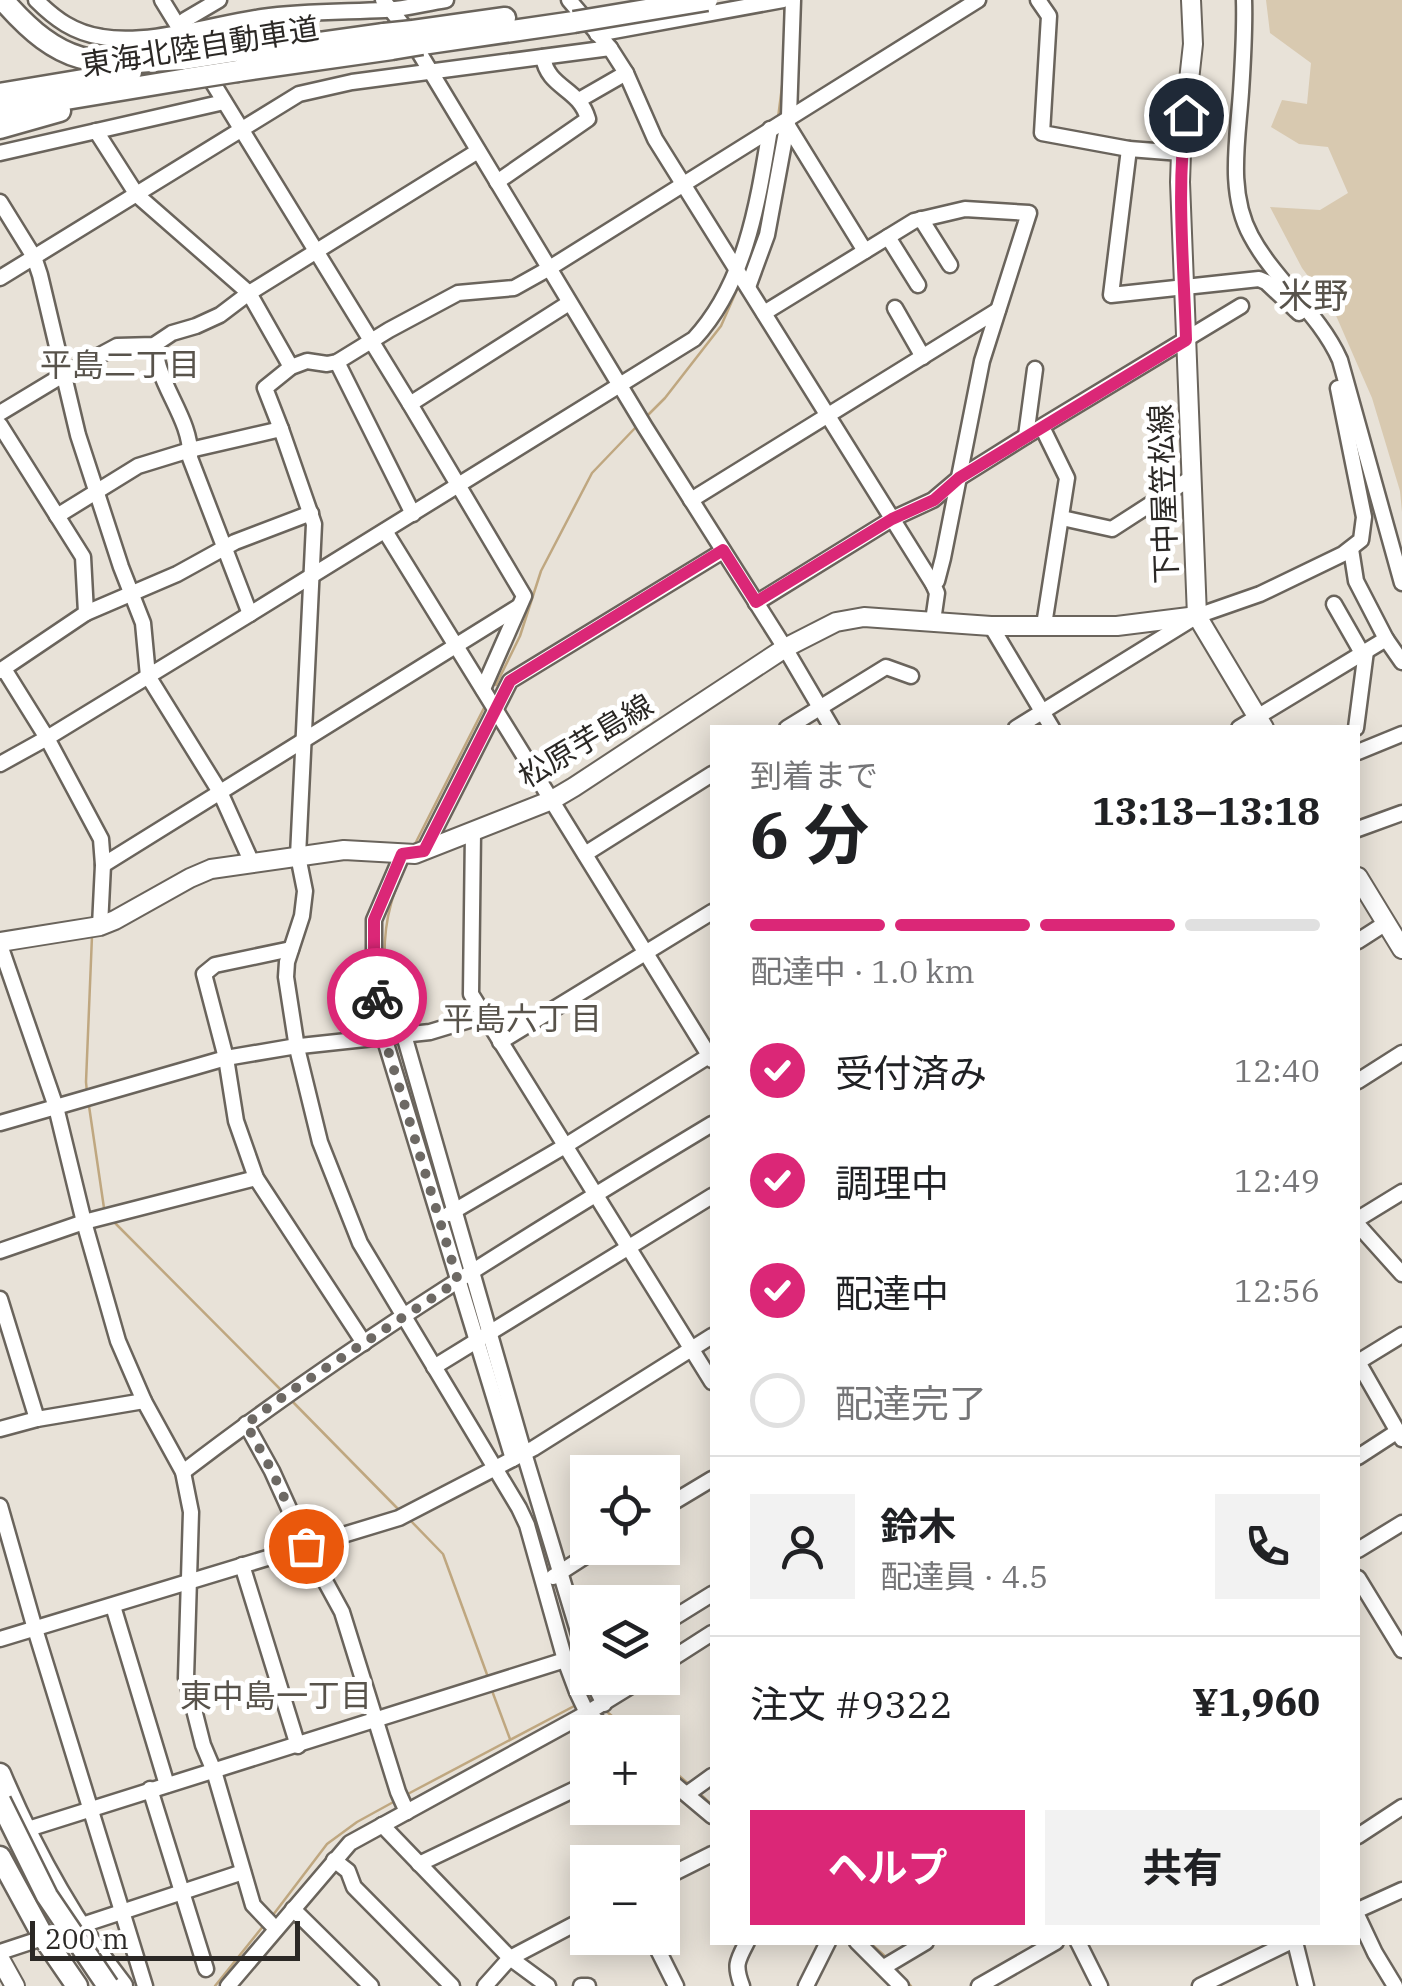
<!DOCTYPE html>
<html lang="ja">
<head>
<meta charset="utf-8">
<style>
	:root { --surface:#fff; --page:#f2f2f2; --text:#202124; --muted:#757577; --line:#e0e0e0; --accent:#db2777 }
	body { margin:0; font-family:"IBM Plex Serif","Noto Sans JP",serif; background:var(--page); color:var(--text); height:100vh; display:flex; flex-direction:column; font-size:38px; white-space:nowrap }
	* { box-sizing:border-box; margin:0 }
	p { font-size:32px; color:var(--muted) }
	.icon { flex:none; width:55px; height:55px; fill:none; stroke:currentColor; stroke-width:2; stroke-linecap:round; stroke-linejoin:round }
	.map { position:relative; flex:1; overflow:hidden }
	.panel { position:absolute; left:710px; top:725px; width:650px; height:1220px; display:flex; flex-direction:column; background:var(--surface); border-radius:0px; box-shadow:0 5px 25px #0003 }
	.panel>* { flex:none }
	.tools { position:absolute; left:570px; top:1455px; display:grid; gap:20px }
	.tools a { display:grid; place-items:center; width:110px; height:110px; border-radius:0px; background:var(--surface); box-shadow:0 5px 25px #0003; font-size:50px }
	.scale { position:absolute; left:30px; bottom:25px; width:270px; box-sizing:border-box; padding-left:10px; border:5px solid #2b2825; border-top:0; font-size:28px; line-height:35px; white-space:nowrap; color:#2b2825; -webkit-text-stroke:8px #fff; paint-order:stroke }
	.pin { position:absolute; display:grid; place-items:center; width:85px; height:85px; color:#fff; margin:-42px; border:5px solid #fff; border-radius:50%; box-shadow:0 2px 10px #0007 }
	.courier { position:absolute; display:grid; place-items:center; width:100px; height:100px; margin:-50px; border:8px solid #db2777; border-radius:50%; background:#fff; color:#222; box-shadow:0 2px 12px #0007 }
	.summary em { font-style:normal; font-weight:700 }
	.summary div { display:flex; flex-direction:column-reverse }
	.summary { display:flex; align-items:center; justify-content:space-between; height:170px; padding:0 40px }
	h1 { font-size:65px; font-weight:700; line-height:75px }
	.bar { display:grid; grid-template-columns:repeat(4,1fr); gap:15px 10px; align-content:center; height:120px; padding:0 40px }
	.bar i { height:12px; border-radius:8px; background:var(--line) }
	.bar .on { background:var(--accent) }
	.bar p { grid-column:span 4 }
	.line { display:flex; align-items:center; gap:25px; padding:0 40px; border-top:2px solid var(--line) }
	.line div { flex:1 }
	.round { display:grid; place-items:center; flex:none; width:105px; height:105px; border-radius:0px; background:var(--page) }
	ol { padding:0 40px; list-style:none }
	li { display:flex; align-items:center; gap:30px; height:110px }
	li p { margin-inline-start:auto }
	li .icon { padding:10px; border-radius:50%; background:var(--accent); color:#fff; stroke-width:4 }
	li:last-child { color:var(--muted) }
	li i { width:55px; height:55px; border:5px solid var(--line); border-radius:50% }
	.action { display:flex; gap:20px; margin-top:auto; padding:20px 40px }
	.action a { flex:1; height:115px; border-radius:0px; background:var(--accent); color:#fff; font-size:40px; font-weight:700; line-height:115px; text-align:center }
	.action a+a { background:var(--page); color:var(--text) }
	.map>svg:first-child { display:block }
	.green { fill:#d8c9b0 }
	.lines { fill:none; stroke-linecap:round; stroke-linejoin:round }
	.stream { stroke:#bfa780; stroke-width:2.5 }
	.minor-casing { stroke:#6a645c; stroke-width:19 }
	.major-casing { stroke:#6a645c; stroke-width:22 }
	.highway-casing { stroke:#6a645c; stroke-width:25 }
	.minor { stroke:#fff; stroke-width:14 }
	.major { stroke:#fff; stroke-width:18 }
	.highway { stroke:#fff; stroke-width:20 }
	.highway-bridge-casing { stroke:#6a645c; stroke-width:25; stroke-linecap:butt }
	.highway-bridge { stroke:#fff; stroke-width:20 }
	.done { stroke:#6d6964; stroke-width:10; stroke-dasharray:0 18 }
	.route { stroke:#db2777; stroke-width:12 }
	.labels { text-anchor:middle; stroke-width:10; stroke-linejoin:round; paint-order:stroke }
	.street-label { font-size:30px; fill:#2b2825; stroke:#fff }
	.neighbourhood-label { font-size:32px; fill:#58534b; stroke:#fff }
	.quarter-label { font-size:35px; fill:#58534b; stroke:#fff }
</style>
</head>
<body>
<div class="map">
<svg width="1402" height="1986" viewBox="0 0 1402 1986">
	<rect width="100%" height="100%" fill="#e8e2d8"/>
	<path class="green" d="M1266,0H1402V512L1400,491L1372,398L1334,311L1302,268L1270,207L1320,210L1348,193L1328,147L1299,144L1271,127L1282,100L1307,104L1311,63L1270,33Z"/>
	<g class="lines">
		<g class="stream">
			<path d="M784,6L785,28"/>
			<path d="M778,118L784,71"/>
			<path d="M773,163L777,131"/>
			<path d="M757,241L766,205"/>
			<path d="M744,273L753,253"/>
			<path d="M646,417L665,398L721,326L739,285"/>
			<path d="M496,685L520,636L541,571L592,473L637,426"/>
			<path d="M414,846L485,706"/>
			<path d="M93,918L96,861"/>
			<path d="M395,1030C384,992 380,943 391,904C394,892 400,879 404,867"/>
			<path d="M399,1043L446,1208"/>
			<path d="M87,1093L86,1082L92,936"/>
			<path d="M89,1106L104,1208L106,1211"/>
			<path d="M450,1221L464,1271"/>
			<path d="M114,1222L281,1390"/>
			<path d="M467,1283L482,1333"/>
			<path d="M290,1399L400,1511"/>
			<path d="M519,1461L553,1573"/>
			<path d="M410,1520L443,1554L489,1680"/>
			<path d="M555,1580L568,1620"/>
			<path d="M571,1633L587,1696L591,1700"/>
			<path d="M491,1688L510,1739"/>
			<path d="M606,1711L631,1732"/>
			<path d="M662,1761L691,1786"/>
			<path d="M697,1791L712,1805"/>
			<path d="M404,1796L578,1704"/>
			<path d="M273,1915L327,1844L357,1822L397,1800"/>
			<path d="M869,1942L887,1958"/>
			<path d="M895,1968L911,1986"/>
			<path d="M215,1986L264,1925"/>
		</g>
		<defs>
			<g id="minor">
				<path d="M36,0C55,19 74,33 102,37C150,45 213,24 262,17C303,11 344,12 385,10C405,9 426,3 446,0"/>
				<path d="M162,0L410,404L524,596L483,689"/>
				<path d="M383,0L402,24L645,427L785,648L832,728"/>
				<path d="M569,0L610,48L626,73L655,139L933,584L937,593L933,621"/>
				<path d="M1038,0L1049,16L1042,133L1129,149L1181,153"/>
				<path d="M1244,0C1245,31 1243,61 1241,92C1238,139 1227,192 1251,236C1275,281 1319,313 1340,360L1402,583"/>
				<path d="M181,32L185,20L219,0"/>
				<path d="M597,34L783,0"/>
				<path d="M579,100L626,73"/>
				<path d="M788,126L865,251"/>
				<path d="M96,131L137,195L249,293L291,367"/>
				<path d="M1129,149L1111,295L1259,279L1266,282L1299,313"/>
				<path d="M0,153L224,102"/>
				<path d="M497,182L588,119C579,87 548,89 543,57"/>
				<path d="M0,202L34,257L40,275L78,435L121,567L143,623L148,676L220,792L252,863"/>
				<path d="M921,219L950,265"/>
				<path d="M888,237L918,285"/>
				<path d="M0,278L299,94L352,82L610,48"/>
				<path d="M748,287L767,235L789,116L793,0"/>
				<path d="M895,308L923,357"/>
				<path d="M764,313L914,221L965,209L1029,213L982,361L943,558L937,581L933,584"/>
				<path d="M154,345C156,353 157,362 160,370C169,398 192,427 190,458L250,614"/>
				<path d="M337,362L413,514"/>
				<path d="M410,404L569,303"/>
				<path d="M0,413L63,375L117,346L154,345L172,333L196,326L220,315L249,293L478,151"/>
				<path d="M0,425L83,557L86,613L0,671"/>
				<path d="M1042,427L1067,478L1044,625"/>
				<path d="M1026,436L1035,369"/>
				<path d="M691,500L998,310"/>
				<path d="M57,516L138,466L190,450L281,429"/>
				<path d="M1062,518L1112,529L1191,478"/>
				<path d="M385,531L712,1060"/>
				<path d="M1351,549L1356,581L1386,639L1402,662"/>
				<path d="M756,603L892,519L933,500L959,478L1026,436L1241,306"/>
				<path d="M1334,604L1362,653"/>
				<path d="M86,613L177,574L235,542L311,513"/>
				<path d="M991,626L1052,728"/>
				<path d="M4,669L47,738L101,839L103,865L100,926"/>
				<path d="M787,728L886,667L911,676"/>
				<path d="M1016,728L1197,616L1260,594L1343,554L1361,540L1364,517L1338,388"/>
				<path d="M1239,728L1386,639"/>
				<path d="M1356,728L1366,651"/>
				<path d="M1358,752L1402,734"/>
				<path d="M0,764L47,738L250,614L694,339C746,283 758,202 770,129"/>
				<path d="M1358,829L1402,813"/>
				<path d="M473,831L471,994L712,1382"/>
				<path d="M424,851L510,681L723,551"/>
				<path d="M585,854L712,774"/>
				<path d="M402,855L374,920V983L384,1037L513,1459"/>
				<path d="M103,865L518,607"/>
				<path d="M1358,941L1386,923"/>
				<path d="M0,945L56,1107L84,1222L118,1341L144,1401L183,1472L191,1512L186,1678L203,1745L214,1771L253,1905L276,1929"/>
				<path d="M291,949L215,965L204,974L226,1058L236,1121L256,1178L364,1343"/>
				<path d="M404,1035L524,1453L588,1664"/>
				<path d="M500,1042L712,912"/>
				<path d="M1358,1081L1402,1053"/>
				<path d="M0,1123L226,1058L291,1047L430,1032L483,1016"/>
				<path d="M449,1214L565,1146L712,1054"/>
				<path d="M1358,1219L1402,1192"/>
				<path d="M1358,1225L1402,1274"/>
				<path d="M0,1251L84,1222L256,1178"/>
				<path d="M0,1299L37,1419"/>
				<path d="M1358,1362L1402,1439"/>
				<path d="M1358,1362L1402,1335"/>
				<path d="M434,1367L712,1196"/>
				<path d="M246,1424L272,1471L306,1546L342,1612L398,1792L407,1812"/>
				<path d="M0,1429L37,1419L144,1401"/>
				<path d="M1358,1457L1398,1431"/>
				<path d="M183,1472C351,1343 531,1233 712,1124"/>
				<path d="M0,1506L35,1629L145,1986"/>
				<path d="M662,1509L712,1479"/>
				<path d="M1358,1550L1402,1523"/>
				<path d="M242,1565L298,1746"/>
				<path d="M553,1577L598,1548"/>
				<path d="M1358,1578L1402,1650"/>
				<path d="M113,1606L167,1785"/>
				<path d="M662,1625L712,1594"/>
				<path d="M0,1639L399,1518L534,1448L712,1336"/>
				<path d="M662,1665L712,1633"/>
				<path d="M591,1678L604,1704"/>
				<path d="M611,1732L587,1713L577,1692L565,1660L527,1525L519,1508L360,1243L320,1142L297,1048L286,977L287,962L302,916L305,891L298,856L314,524L281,429L265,388L291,367L307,361L327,364L337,362L389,330L458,293L514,288L548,269L978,0"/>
				<path d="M662,1774L712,1816"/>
				<path d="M150,1789L206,1969"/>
				<path d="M687,1794L712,1776"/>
				<path d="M382,1825L510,1958L548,1986"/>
				<path d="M25,1830L565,1660"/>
				<path d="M1358,1836L1402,1807"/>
				<path d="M334,1860L348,1871L354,1887L452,1986"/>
				<path d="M419,1864L588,1783"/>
				<path d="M662,1879L712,1854"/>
				<path d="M293,1909L371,1986"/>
				<path d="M1358,1910L1402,1890"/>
				<path d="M1358,1917L1375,1953L1395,1986"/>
				<path d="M652,1938L676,1986"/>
				<path d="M857,1942L901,1986"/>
				<path d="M1078,1942L1100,1986"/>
				<path d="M1295,1942L1306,1986"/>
				<path d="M0,1952L243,1872"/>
				<path d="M884,1967L926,1942"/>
				<path d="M228,1986L350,1843L587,1713L644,1678"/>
				<path d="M485,1986L510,1958L588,1917"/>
				<path d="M581,1986H588"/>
				<path d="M742,1986C734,1965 737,1961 747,1942"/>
				<path d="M806,1986L828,1942"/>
				<path d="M979,1986L1056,1942"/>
				<path d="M1200,1986L1290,1942"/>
			</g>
			<g id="major">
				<path d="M1191,0L1193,44L1181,153L1180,182L1197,616L1264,728"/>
				<path d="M1358,877L1402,949"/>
				<path d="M0,942L100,926L115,920L190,878L211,869L344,850L415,854L552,800L574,787L785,648L836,622L864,617L991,626H1117L1197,616"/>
				<path d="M0,1959L15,1986"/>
			</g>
			<g id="highway">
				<path d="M3,0C65,71 96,65 183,59"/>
				<path d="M413,31L505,18"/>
				<path d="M422,44L574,22"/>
				<path d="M234,55L384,34"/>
				<path d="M238,71L392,49"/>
				<path d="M0,94L131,72"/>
				<path d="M0,110L187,79"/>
				<path d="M0,128L60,111"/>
				<path d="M0,1774C32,1850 71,1921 122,1986"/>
				<path d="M0,1857L44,1938L77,1986"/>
			</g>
		</defs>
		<use href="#minor" class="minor-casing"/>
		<use href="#major" class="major-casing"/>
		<use href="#highway" class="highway-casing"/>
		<use href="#minor" class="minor"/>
		<use href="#major" class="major"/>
		<use href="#highway" class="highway"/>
		<defs>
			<g id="highway-bridge">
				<path d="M574,22L707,0"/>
				<path d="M384,34L413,31"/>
				<path d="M392,49L422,44"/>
				<path d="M183,59L234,51"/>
				<path d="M187,79L238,71"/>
				<path d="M0,1801L47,1896L108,1986"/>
			</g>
		</defs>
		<use href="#highway-bridge" class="highway-bridge-casing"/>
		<use href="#highway-bridge" class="highway-bridge"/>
	</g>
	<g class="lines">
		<path class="done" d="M306,1546L272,1471L246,1424L288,1393L458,1281L384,1037L377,998"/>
		<path class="route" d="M377,998L374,983V920L402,854L424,851L510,681L723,550L756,602L892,519L934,500L959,478L1186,340C1184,265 1176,189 1186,115"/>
	</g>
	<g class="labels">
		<g class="street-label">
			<text transform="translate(200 47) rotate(-9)" y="10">東海北陸自動車道</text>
			<text transform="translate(1164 494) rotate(-92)" y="10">下中屋笠松線</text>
			<text transform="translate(586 741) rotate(-31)" y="10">松原芋島線</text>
		</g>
		<g class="neighbourhood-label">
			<text x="120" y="376">平島二丁目</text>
			<text x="522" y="1030">平島六丁目</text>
			<text x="276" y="1707">東中島一丁目</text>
		</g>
		<g class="quarter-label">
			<text x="1313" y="308">米野</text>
		</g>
	</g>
</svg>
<div class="tools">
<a><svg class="icon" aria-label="locate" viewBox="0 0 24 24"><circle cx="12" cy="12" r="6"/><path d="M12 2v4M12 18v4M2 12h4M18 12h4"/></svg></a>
<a><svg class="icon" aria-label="layers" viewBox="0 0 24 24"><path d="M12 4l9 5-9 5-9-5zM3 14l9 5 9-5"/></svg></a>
<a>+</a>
<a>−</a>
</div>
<div class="scale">200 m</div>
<div class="pin" style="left:306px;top:1546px;background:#ea580c"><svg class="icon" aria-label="bag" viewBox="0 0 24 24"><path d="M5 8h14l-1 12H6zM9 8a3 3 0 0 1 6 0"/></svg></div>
<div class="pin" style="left:1186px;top:115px;background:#1f2937"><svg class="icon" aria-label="home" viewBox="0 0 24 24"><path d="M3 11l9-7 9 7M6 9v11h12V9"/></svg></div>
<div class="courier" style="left:377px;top:998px"><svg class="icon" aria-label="bike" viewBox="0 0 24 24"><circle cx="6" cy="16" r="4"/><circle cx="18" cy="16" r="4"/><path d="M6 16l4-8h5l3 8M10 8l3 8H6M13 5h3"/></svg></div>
<section class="panel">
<div class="summary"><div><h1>6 分</h1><p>到着まで</p></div><em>13:13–13:18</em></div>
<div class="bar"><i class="on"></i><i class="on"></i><i class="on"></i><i></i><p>配達中 · 1.0 km</p></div>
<ol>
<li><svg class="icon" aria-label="check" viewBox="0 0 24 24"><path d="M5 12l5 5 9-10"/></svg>受付済み<p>12:40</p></li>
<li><svg class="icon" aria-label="check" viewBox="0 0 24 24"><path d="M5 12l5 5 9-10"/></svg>調理中<p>12:49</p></li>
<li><svg class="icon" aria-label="check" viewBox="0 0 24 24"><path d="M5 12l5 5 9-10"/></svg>配達中<p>12:56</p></li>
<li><i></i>配達完了</li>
</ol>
<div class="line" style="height:180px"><a class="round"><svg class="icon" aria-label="person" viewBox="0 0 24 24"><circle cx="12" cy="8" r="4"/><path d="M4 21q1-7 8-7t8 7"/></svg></a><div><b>鈴木</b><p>配達員 · 4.5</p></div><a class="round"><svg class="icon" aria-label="phone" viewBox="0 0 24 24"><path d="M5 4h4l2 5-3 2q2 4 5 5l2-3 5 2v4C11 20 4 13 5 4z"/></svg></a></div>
<div class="line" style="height:130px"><div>注文 #9322</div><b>¥1,960</b></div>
<div class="action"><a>ヘルプ</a><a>共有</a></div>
</section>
</div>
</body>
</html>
